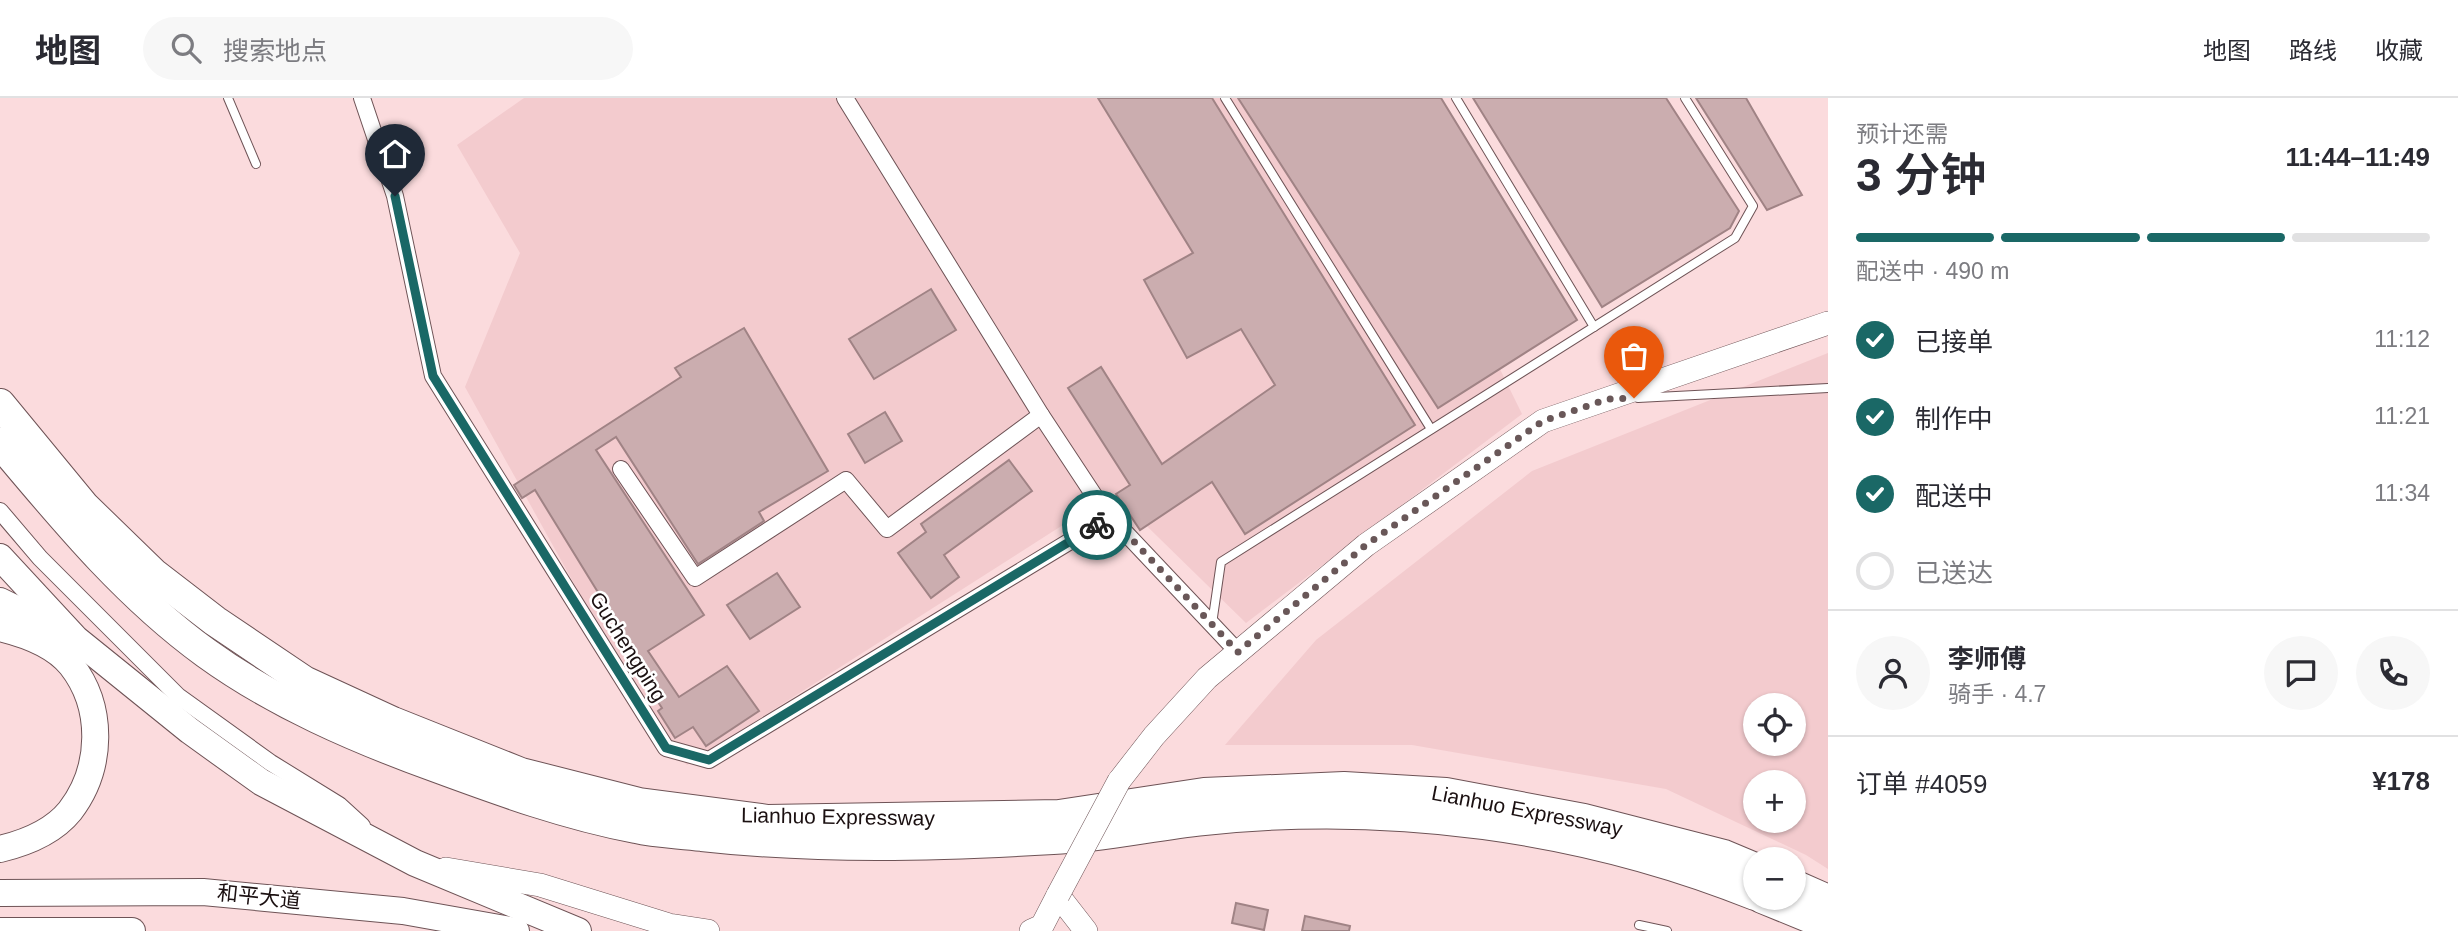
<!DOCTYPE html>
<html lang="zh">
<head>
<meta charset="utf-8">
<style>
	:root { --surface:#fff; --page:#f7f7f7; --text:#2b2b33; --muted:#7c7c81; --line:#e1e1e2; --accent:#1a6866 }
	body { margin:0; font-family:Helvetica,"Noto Sans SC",sans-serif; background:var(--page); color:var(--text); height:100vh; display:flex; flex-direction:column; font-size:26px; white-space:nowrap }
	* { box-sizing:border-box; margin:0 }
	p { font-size:23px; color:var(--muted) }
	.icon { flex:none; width:38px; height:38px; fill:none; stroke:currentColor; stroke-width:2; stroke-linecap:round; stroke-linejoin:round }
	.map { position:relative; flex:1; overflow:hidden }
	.panel { display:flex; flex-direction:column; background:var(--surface); width:630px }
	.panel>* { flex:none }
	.buttons { position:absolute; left:1743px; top:595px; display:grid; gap:14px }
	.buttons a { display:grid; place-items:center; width:63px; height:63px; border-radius:50%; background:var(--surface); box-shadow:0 2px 5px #0004; font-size:35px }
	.pin { position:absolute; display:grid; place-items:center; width:60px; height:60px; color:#fff; margin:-72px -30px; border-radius:50% 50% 50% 0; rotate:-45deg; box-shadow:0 0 7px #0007 }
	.pin .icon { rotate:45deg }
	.courier { position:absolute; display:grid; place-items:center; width:70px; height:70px; margin:-35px; border:5px solid #1a6866; border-radius:50%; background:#fff; color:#222; box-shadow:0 2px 9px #0007 }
	.headline em { font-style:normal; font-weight:600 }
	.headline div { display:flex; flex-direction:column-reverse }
	.headline { display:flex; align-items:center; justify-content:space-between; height:119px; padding:0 28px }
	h1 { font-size:46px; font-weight:600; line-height:52px }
	.bar { display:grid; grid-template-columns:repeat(4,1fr); gap:10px 7px; align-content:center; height:84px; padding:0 28px }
	.bar i { height:9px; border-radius:5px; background:var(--line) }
	.bar .active { background:var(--accent) }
	.bar p { grid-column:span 4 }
	.line { display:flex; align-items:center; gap:18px; padding:0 28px; border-top:2px solid var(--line) }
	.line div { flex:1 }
	.round { display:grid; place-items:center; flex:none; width:74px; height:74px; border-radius:37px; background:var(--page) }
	ol { padding:0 28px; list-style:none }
	li { display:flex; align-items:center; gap:21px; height:77px }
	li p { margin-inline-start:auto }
	li .icon { padding:7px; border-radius:50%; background:var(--accent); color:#fff; stroke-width:4 }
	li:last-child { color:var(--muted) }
	li i { width:38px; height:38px; border:4px solid var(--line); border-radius:50% }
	header { display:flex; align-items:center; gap:42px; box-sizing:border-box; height:98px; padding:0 35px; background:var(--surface); border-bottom:2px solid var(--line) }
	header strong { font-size:33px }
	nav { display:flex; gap:38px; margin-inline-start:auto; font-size:24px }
	.search { width:490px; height:63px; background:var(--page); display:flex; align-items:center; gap:18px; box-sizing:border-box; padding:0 24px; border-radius:38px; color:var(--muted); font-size:26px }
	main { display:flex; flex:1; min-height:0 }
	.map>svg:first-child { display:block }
	.built { fill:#f3cbce; fill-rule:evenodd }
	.building { fill:#cbadaf; stroke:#a08385; stroke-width:2 }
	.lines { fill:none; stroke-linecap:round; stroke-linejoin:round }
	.service-casing { stroke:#6e5356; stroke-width:10 }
	.minor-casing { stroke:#6e5356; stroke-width:18 }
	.secondary-casing { stroke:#6e5356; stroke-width:24 }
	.trunk-casing { stroke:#6e5356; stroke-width:28 }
	.motorway-casing { stroke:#6e5356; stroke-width:32 }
	.service { stroke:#fff; stroke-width:8 }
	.minor { stroke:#fff; stroke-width:16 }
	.secondary { stroke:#fff; stroke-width:23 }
	.trunk { stroke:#fff; stroke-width:26 }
	.motorway { stroke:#fff; stroke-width:30 }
	.secondary-bridge-casing { stroke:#6e5356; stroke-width:24; stroke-linecap:butt }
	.secondary-bridge { stroke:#fff; stroke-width:23 }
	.done { stroke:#695758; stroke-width:7; stroke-dasharray:0 12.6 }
	.route { stroke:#1a6866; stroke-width:9 }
	.labels { text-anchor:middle; stroke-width:5; stroke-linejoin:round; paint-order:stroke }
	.street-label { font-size:21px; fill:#1b1011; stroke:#fff }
</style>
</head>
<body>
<header>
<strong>地图</strong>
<div class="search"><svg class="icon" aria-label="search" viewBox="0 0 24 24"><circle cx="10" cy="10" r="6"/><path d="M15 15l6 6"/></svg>搜索地点</div>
<nav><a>地图</a><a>路线</a><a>收藏</a></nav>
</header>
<main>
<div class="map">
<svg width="1828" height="833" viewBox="0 0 1828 833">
	<rect width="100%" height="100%" fill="#fbdbdd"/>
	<g class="built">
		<path d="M524,0H1367L1522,316L1246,525L1113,395L687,667L658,637L465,289L520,155L457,47Z"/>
		<path d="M1828,255V771L1806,757L1666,691L1412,647H1225L1316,542L1532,373ZM1755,607H1794V646H1755ZM1755,684H1794V723H1755Z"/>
	</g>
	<g class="building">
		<path d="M1098,0H1212L1415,327L1245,436L1212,384L1140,432L1116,396L1130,387L1068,290L1101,269L1162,366L1275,287L1241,231L1187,260L1144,182L1193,155Z"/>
		<path d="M1238,0H1441L1577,222L1438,310Z"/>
		<path d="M1473,0H1666L1739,113L1730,130L1602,209Z"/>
		<path d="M1696,0H1746L1802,97L1767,112Z"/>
		<path d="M931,191L956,232L874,281L849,241Z"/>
		<path d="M744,230L828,373L759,414L764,423L698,466L616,339L596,352L704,517L648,553L679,599L727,568L759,613L706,648L693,629L675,640L658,613L662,610L615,540L623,535L535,392L522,400L514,387L681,279L675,270Z"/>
		<path d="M885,314L902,343L865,365L848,336Z"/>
		<path d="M1009,362L1032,393L944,457L959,479L931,500L898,455L926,434L921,426Z"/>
		<path d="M777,475L800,509L750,541L727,507Z"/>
		<path d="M1236,805L1268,812L1264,832L1232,825Z"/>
		<path d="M1305,818L1350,828L1349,833H1302Z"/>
	</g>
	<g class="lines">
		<defs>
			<g id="service">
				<path d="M228,0L256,66"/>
				<path d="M1225,0L1431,331"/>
				<path d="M1456,0L1594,229"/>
				<path d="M1638,300L1828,290"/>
				<path d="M1212,526L1221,464L1735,140L1753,108L1685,0"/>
				<path d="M1639,827L1667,833"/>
			</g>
			<g id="minor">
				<path d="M362,0L395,98L433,278L666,650L709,662L1110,419"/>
				<path d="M845,0L1041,317L1103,411L1238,554"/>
				<path d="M621,371L695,480L846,382L887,431L1041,317"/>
				<path d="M0,413L40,460L178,598L271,665L339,707L362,728"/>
			</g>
			<g id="secondary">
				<path d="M1119,683L1154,638L1207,580L1366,447L1543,323L1828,225"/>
				<path d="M446,771L540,787L669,827L708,833"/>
				<path d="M1031,833L1042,828L1058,797L1086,833"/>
			</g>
			<g id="trunk">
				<path d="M0,459L76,541L190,633L261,684L415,765L578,833"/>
				<path d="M0,503L59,532"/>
				<path d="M0,530C25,536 54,546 71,567C104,609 103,670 70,713C53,734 25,745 0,751"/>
				<path d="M0,795L203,794L403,813L516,833"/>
				<path d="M0,833H132"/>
			</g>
			<g id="motorway">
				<path d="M0,306L84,408L154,476L215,523L304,583L393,624L521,675L639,705L768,722L1059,717L1204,695L1344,689L1446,695L1584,721L1724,757L1755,770"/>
				<path d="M0,345C63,420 126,497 206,555C275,605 356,640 436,669C501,693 567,717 636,730C657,735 680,735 702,738C818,751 937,748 1053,741C1104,739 1154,727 1204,722C1389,702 1583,728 1755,797"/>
				<path d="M1794,787L1828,802"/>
				<path d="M1762,800L1828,827"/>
			</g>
		</defs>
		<use href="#service" class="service-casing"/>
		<use href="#minor" class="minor-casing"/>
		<use href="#secondary" class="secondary-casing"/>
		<use href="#trunk" class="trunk-casing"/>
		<use href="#motorway" class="motorway-casing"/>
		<use href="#service" class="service"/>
		<use href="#minor" class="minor"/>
		<use href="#secondary" class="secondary"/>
		<use href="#trunk" class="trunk"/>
		<use href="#motorway" class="motorway"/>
		<defs>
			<path id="secondary-bridge" d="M1058,797L1119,683"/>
		</defs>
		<use href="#secondary-bridge" class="secondary-bridge-casing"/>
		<use href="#secondary-bridge" class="secondary-bridge"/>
	</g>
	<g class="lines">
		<path class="done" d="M1097,427L1111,419L1238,554L1366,447L1543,323L1608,301L1634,300"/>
		<path class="route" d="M395,98L433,278L666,650L709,662L1097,427"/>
	</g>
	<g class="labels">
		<g class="street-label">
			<text transform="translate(628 549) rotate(58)" y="7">Guchengping</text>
			<text transform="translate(1527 713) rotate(11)" y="7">Lianhuo Expressway</text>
			<text transform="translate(838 719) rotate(1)" y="7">Lianhuo Expressway</text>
			<text transform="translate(259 799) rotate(6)" y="7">和平大道</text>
		</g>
	</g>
</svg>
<div class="buttons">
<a><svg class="icon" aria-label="locate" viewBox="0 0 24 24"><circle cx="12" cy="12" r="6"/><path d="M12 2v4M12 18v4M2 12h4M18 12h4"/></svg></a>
<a>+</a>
<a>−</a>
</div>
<div class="pin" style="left:1634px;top:300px;background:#ea580c"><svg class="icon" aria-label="bag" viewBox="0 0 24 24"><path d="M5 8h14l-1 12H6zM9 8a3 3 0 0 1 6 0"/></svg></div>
<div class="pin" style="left:395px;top:98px;background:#1f2937"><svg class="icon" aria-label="home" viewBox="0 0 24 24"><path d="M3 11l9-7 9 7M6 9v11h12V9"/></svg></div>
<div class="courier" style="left:1097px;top:427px"><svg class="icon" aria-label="bike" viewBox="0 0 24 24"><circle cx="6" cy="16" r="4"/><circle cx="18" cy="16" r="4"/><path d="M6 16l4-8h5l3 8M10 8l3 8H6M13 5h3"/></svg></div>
</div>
<section class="panel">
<div class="headline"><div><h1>3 分钟</h1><p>预计还需</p></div><em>11:44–11:49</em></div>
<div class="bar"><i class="active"></i><i class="active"></i><i class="active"></i><i></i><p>配送中 · 490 m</p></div>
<ol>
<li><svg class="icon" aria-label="check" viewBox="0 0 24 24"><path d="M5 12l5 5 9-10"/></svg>已接单<p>11:12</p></li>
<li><svg class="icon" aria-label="check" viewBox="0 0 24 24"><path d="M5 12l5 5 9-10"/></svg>制作中<p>11:21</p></li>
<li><svg class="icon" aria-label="check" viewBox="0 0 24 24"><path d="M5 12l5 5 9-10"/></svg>配送中<p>11:34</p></li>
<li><i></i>已送达</li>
</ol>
<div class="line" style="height:126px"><a class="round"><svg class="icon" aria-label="person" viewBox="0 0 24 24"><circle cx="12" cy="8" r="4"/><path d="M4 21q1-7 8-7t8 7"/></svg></a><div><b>李师傅</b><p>骑手 · 4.7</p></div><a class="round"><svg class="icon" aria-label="chat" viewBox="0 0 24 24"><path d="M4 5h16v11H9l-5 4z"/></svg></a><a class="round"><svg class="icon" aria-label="phone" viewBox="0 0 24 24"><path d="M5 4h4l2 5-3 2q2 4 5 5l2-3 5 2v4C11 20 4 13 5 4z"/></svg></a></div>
<div class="line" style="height:91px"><div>订单 #4059</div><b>¥178</b></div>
</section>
</main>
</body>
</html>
